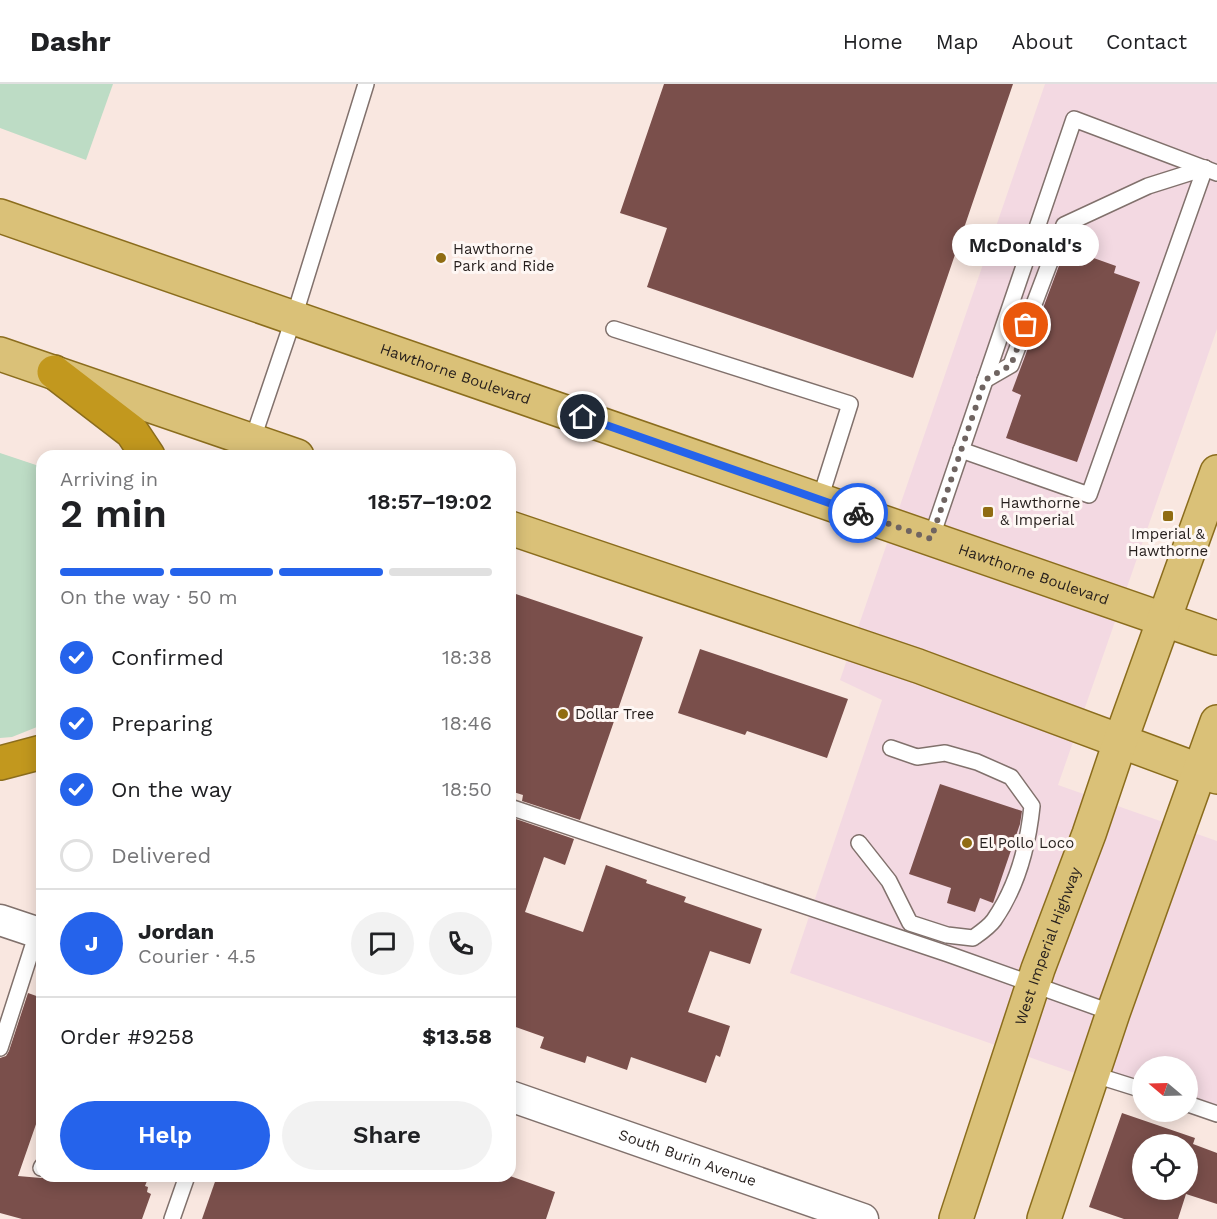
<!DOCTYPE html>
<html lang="en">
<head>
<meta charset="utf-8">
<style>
	:root { --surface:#fff; --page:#f2f2f2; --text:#202124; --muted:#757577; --line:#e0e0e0; --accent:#2563eb }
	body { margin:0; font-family:"Work Sans",sans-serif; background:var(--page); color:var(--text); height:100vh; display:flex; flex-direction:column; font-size:22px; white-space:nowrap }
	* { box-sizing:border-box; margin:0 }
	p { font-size:20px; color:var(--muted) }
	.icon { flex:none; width:33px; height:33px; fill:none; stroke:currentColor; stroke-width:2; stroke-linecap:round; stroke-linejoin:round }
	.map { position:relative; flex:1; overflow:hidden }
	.side { position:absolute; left:36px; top:366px; width:480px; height:732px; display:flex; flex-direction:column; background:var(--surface); border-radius:18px; box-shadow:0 3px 15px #0003 }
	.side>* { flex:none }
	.needle { width:39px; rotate:289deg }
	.tools { position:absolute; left:1132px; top:972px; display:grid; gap:12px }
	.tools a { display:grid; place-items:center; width:66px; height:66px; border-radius:50%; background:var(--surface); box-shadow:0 3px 15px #0003; font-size:30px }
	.pin { position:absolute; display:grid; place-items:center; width:51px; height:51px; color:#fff; margin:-26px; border:3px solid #fff; border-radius:50%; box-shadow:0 2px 6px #0007 }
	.courier { position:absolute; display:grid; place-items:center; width:60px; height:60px; margin:-30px; border:4px solid #2563eb; border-radius:50%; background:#fff; color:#222; box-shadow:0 2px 8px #0007 }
	.bubble { position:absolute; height:42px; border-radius:21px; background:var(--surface); box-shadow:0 3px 15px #0003; font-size:20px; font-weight:600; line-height:42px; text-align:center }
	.headline em { font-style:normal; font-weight:600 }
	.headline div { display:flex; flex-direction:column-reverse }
	.headline { display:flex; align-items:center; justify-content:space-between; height:102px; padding:0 24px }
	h1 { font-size:39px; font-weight:600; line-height:45px }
	.bar { display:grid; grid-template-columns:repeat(4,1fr); gap:9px 6px; align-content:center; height:72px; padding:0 24px }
	.bar i { height:8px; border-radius:4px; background:var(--line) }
	.bar .active { background:var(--accent) }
	.bar p { grid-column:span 4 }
	.line { display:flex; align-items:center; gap:15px; padding:0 24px; border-top:2px solid var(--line) }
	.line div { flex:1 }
	.round { display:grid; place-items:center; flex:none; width:63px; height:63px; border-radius:32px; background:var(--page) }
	ol { padding:0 24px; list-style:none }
	li { display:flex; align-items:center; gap:18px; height:66px }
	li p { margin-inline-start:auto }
	li .icon { padding:6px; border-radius:50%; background:var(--accent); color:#fff; stroke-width:4 }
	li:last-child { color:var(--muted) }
	li i { width:33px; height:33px; border:3px solid var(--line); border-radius:50% }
	.cta { display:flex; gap:12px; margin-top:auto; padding:12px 24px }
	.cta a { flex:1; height:69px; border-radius:36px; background:var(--accent); color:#fff; font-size:24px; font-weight:600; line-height:69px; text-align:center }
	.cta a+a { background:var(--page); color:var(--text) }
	header { display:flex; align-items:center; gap:36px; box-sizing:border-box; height:84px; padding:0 30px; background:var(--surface); border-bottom:2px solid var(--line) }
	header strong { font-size:28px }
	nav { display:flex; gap:33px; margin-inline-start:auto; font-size:21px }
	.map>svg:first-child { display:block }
	.commercial { fill:#f3d9e2 }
	.green { fill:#bddcc5 }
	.building { fill:#7a4f4b; fill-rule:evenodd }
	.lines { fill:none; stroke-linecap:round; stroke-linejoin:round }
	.lane-casing { stroke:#81716c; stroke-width:18 }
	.street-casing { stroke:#81716c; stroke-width:33 }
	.primary-casing { stroke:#8b6d1d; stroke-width:36 }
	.highway-casing { stroke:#8b6d1d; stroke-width:36 }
	.lane { stroke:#fff; stroke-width:15 }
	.street { stroke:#fff; stroke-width:30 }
	.primary { stroke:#dac178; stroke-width:33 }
	.highway { stroke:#c2981e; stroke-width:33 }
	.done { stroke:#6f6461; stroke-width:6; stroke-dasharray:0 10.8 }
	.route { stroke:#2563eb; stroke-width:8 }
	.poi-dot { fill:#906c12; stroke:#fef7f4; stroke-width:2 }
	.labels { text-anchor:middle; stroke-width:6; stroke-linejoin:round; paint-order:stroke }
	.poi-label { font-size:15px; fill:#251e1c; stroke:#fef7f4; text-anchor:start }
	.street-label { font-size:15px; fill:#251e1c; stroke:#fef7f4 }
</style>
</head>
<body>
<header>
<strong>Dashr</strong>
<nav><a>Home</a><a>Map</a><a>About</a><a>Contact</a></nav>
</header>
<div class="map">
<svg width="1217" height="1135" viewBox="0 0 1217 1135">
	<rect width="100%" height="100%" fill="#f9e7e0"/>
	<path class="commercial" d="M1045,0H1217V245L1058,701L1217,757V1039L1185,1028H1188V982H1143V1013L790,889L882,616L840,596Z"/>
	<g class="green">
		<path d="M0,0H113L86,76L0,44Z"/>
		<path d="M0,369L42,383V641L12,653L0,654Z"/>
	</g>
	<g class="building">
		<path d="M664,0H1013L913,294L647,203L667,144L620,129Z"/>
		<path d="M1063,171L1086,179L1088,172L1116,182L1114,189L1140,198L1077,378L1006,354L1021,311L1012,307Z"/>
		<path d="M510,508L643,553L580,736L522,717L523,711L510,707Z"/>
		<path d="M700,565L848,615L827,674L747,647L745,651L678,629Z"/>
		<path d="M940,700L1022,727L1020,740L993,819L980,814L975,828L947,819L951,804L909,790Z"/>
		<path d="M516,735L574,755L565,781L544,773L525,828L583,848L606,781L647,796L646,799L686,813L684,818L762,845L750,880L710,867L688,928L730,942L720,973L716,971L706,999L631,973L627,986L587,972L585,979L540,964L544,953L510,941V756Z"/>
		<path d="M28,909L42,914V1023L18,1092L41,1094L46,1092H149L145,1102L148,1103L147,1108L151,1110L142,1135H22L0,1129V974L6,972L9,967Z"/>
		<path d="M1122,1029L1195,1054L1193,1060L1217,1069V1120L1186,1110L1178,1135H1124L1089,1123ZM1143,1060H1188V1106H1143Z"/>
		<path d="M217,1092H510L555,1108L546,1135H202Z"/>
	</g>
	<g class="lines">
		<defs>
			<g id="lane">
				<path d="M614,245L850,320L820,415"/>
				<path d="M985,296L1011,281L1064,141L1148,102L1205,84"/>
				<path d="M252,357L294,233L366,0"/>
				<path d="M961,366L1089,411L1205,84"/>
				<path d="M931,455L1074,35L1217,89"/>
				<path d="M510,723L948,870L1113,929"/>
				<path d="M859,759L889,797L910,839L947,851L973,854C980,849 989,843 994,836C1017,803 1028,761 1032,722L1011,693L977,678L945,669L917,673L891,664"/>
				<path d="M0,964L37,849"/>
				<path d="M1092,990L1143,1006"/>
				<path d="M1188,1020L1217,1030"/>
				<path d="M41,1084L42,1082"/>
				<path d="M172,1135L187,1092"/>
			</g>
			<g id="street">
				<path d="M0,836L42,850"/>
				<path id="s1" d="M510,1012L863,1135"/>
			</g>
			<g id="primary">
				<path id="s2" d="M0,132L1217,554"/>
				<path d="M0,270L297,372"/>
				<path d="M510,444L918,582L1217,693"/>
				<path id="s3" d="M956,1135L1038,885L1089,750L1120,658L1217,388"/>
				<path d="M1044,1135L1113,929L1217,638"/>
			</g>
			<g id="highway">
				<path d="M54,288L132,348L148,372"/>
				<path d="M0,679L42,668"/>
			</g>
		</defs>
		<use href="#lane" class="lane-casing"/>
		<use href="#street" class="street-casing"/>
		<use href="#primary" class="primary-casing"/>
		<use href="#highway" class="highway-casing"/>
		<use href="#lane" class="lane"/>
		<use href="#street" class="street"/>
		<use href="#primary" class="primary"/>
		<use href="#highway" class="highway"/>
	</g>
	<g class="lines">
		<path class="done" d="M858,429L931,455L985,296L1011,281L1026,241"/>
		<path class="route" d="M583,333L858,429"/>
	</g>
	<g class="poi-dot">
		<circle cx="441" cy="174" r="6"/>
		<rect x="982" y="422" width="12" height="12" rx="3"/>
		<rect x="1162" y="426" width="12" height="12" rx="3"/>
		<circle cx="563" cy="630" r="6"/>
		<circle cx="967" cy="759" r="6"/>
	</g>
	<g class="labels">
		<g class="poi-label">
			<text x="453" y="170">Hawthorne<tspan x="453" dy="17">Park and Ride</tspan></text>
			<text x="1000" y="424">Hawthorne<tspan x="1000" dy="17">&amp; Imperial</tspan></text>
			<text x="1168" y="455" text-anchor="middle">Imperial &amp;<tspan x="1168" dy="17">Hawthorne</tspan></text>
			<text x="575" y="635">Dollar Tree</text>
			<text x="979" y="764">El Pollo Loco</text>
		</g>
		<g class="street-label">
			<text dy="5" stroke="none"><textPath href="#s2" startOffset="482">Hawthorne Boulevard</textPath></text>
			<text dy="5" stroke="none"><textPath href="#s2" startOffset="1094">Hawthorne Boulevard</textPath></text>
			<text dy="5" stroke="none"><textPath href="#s3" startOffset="288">West Imperial Highway</textPath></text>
			<text dy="5" stroke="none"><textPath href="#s1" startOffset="188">South Burin Avenue</textPath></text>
		</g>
	</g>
</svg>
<div class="tools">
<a><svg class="needle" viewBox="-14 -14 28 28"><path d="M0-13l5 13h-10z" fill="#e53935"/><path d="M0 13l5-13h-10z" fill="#757577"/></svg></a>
<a><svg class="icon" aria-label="locate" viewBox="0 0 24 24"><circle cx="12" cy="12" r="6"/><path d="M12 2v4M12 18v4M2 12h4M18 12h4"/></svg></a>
</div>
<div class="pin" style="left:1026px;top:241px;background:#ea580c"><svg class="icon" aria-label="bag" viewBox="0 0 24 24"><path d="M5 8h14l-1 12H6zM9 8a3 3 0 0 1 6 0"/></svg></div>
<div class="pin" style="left:583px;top:333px;background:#1f2937"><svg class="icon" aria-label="home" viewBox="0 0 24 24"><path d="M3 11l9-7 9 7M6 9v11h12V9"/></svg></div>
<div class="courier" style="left:858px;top:429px"><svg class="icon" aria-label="bike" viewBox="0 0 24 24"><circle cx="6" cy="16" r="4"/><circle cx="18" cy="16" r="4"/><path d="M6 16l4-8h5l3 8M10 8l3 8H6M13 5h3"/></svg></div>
<div class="bubble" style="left:952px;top:140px;width:147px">McDonald's</div>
<section class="side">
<div class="headline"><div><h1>2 min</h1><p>Arriving in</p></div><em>18:57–19:02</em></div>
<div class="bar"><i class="active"></i><i class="active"></i><i class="active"></i><i></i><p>On the way · 50 m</p></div>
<ol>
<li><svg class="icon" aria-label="check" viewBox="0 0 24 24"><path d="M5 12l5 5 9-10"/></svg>Confirmed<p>18:38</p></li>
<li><svg class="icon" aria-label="check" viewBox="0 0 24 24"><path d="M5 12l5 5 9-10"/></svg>Preparing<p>18:46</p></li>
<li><svg class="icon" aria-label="check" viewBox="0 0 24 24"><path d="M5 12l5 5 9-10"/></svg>On the way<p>18:50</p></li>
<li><i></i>Delivered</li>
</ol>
<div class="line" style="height:108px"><b class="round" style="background:var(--accent);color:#fff">J</b><div><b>Jordan</b><p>Courier · 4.5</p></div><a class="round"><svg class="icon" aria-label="chat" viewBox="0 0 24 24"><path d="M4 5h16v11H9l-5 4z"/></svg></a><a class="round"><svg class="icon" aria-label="phone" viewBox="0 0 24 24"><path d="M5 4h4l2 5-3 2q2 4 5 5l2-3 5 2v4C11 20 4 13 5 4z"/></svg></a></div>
<div class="line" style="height:78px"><div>Order #9258</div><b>$13.58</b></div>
<div class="cta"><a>Help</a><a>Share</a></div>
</section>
</div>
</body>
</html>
